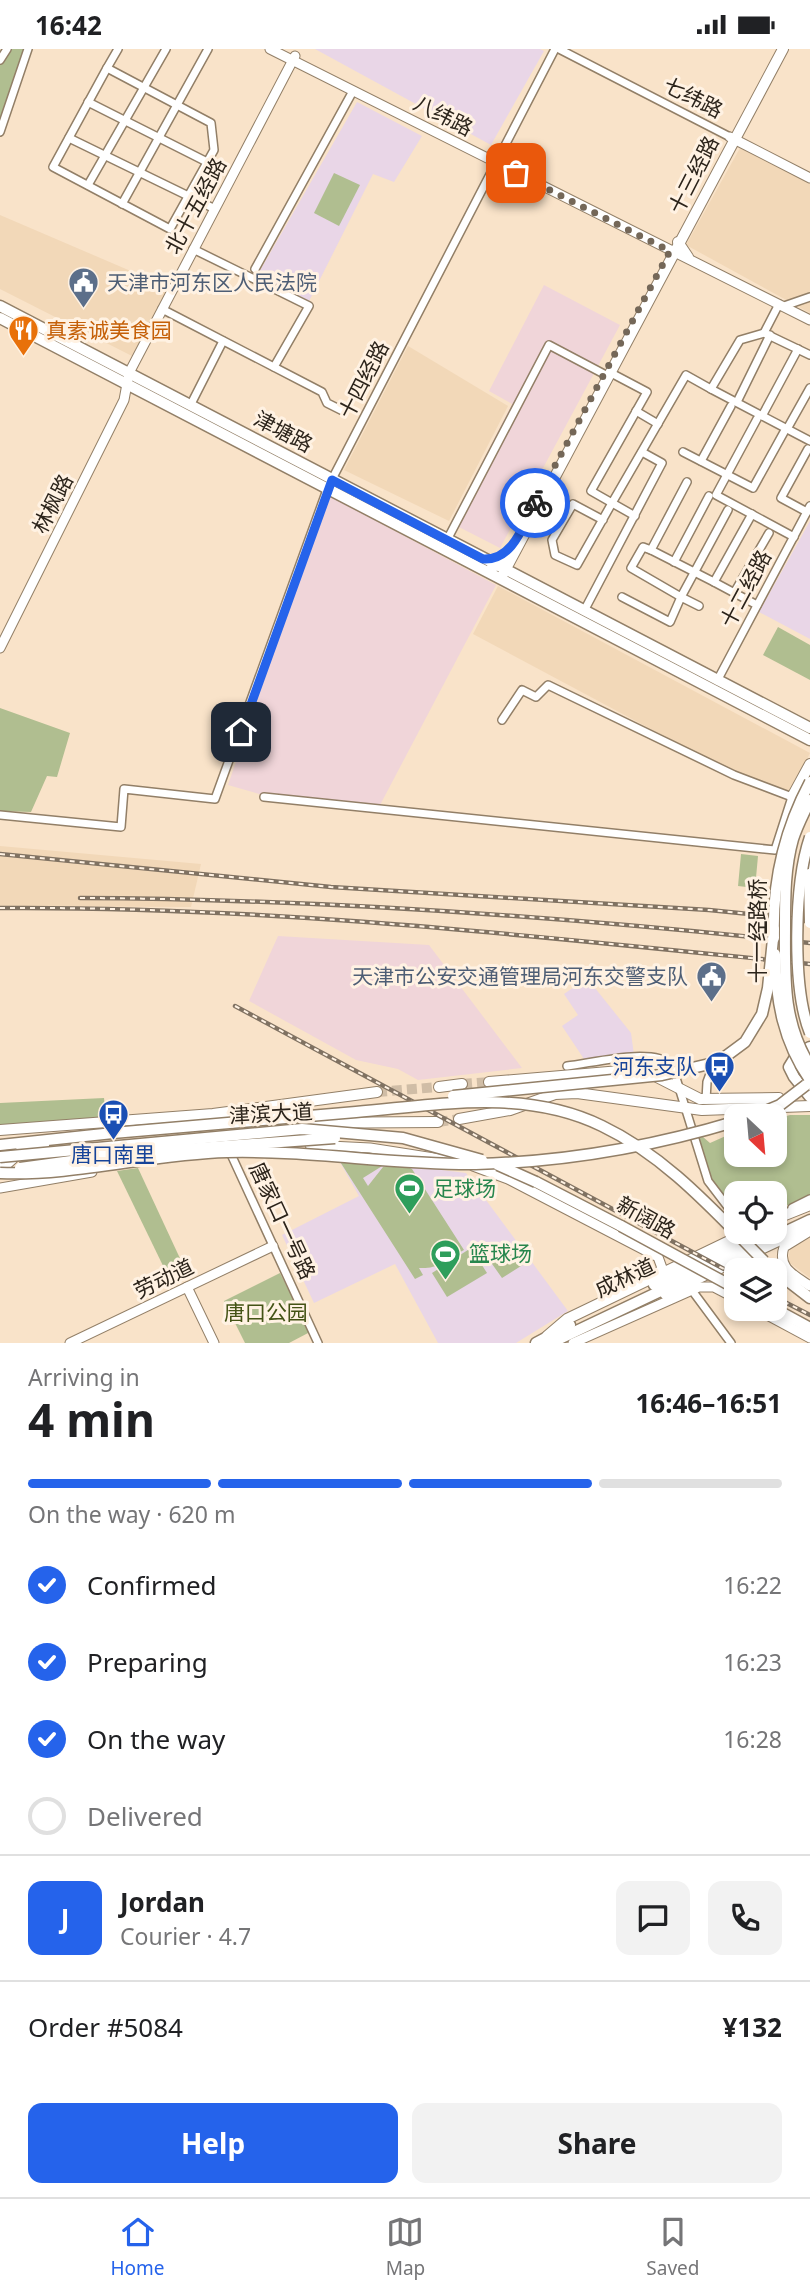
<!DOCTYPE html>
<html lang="en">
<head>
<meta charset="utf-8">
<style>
	:root { --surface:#fff; --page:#f2f2f2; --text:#202124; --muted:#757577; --line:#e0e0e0; --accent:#2563eb }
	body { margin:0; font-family:"Noto Sans","Noto Sans SC",sans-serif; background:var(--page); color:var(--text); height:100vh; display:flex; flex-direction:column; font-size:26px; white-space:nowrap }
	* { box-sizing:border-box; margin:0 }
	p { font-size:23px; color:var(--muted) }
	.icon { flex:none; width:38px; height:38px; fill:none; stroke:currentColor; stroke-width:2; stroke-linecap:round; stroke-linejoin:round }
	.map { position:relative; height:1294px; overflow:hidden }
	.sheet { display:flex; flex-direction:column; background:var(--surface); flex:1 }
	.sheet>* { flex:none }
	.needle { width:46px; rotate:154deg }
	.tools { position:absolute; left:724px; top:1055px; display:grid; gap:14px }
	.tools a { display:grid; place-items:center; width:63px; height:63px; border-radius:14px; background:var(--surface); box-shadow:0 4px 10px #0003; font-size:35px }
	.pin { position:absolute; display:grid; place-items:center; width:60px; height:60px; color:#fff; margin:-30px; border-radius:14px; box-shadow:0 4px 10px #0006 }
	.courier { position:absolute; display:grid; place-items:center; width:70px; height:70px; margin:-35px; border:5px solid #2563eb; border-radius:50%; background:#fff; color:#222; box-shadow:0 2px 9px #0007 }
	.headline em { font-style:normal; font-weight:700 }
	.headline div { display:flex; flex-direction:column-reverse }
	.headline { display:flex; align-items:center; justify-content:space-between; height:119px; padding:0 28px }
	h1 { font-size:46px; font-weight:700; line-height:52px }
	.bar { display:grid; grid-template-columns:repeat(4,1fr); gap:10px 7px; align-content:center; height:84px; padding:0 28px }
	.bar i { height:9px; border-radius:5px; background:var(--line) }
	.bar .selected { background:var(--accent) }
	.bar p { grid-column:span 4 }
	.line { display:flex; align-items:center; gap:18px; padding:0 28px; border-top:2px solid var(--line) }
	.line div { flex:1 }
	.round { display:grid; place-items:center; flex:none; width:74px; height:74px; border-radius:14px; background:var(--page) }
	ol { padding:0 28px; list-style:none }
	li { display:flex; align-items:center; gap:21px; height:77px }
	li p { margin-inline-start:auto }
	li .icon { padding:7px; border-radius:50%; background:var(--accent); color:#fff; stroke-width:4 }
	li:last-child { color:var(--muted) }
	li i { width:38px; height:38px; border:4px solid var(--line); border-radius:50% }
	.button { display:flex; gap:14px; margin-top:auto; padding:14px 28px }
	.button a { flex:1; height:80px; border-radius:14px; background:var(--accent); color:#fff; font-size:28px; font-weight:700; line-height:80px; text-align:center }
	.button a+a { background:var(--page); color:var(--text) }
	.status { display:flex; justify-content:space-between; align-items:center; height:49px; padding:0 35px; background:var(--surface); direction:ltr }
	.status svg { height:19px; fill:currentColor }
	.tabs { display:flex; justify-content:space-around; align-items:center; height:98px; border-top:2px solid var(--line); background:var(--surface); font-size:19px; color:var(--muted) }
	.tabs a { display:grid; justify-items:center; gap:4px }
	.tabs .selected { color:var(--accent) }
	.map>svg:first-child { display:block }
	.built { fill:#f2d8b8 }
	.industrial { fill:#f0d5d9 }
	.education { fill:#e9d6e7 }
	.green { fill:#b0be90 }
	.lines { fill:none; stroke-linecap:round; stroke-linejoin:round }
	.secondary-tunnel { stroke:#d0bda6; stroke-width:10; stroke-dasharray:10 5; stroke-linecap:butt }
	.minor-casing { stroke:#927f67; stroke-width:10 }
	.tertiary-casing { stroke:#927f67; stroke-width:11 }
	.secondary-casing { stroke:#927f67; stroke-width:12 }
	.primary-casing { stroke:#927f67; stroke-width:13 }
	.trunk-casing { stroke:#927f67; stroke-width:13 }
	.minor { stroke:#fff; stroke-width:7 }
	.tertiary { stroke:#fff; stroke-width:9 }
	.secondary { stroke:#fff; stroke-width:10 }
	.primary { stroke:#fff; stroke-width:10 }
	.trunk { stroke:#fff; stroke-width:10 }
	.rail-casing { stroke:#807262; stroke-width:4.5 }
	.rail { stroke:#fff2e3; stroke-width:2; stroke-dasharray:5; stroke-linecap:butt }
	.primary-bridge-casing { stroke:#927f67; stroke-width:13; stroke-linecap:butt }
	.trunk-bridge-casing { stroke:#927f67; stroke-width:13; stroke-linecap:butt }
	.primary-bridge { stroke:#fff; stroke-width:10 }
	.trunk-bridge { stroke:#fff; stroke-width:10 }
	.done { stroke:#746758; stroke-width:7; stroke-dasharray:0 12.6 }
	.route { stroke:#2563eb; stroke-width:9 }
	.labels { text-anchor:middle; stroke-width:6; stroke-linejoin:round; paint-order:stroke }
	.street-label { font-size:21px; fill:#2c241b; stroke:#fff2e3 }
	.service-label { font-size:21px; fill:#4e5e75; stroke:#fff2e3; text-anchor:start }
	.food-label { font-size:21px; fill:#c56008; stroke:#fff2e3; text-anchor:start }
	.transit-label { font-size:21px; fill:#164399; stroke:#fff2e3; text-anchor:end }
	.leisure-label { font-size:21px; fill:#27864d; stroke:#fff2e3; text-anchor:start }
	.park-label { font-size:21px; fill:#445315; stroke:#fff2e3 }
</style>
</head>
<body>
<div class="status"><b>16:42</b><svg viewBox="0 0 49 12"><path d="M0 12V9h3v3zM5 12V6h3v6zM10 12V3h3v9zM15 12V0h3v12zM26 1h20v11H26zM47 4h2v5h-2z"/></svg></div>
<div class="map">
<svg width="810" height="1294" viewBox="0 0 810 1294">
	<rect width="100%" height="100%" fill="#f9e3c9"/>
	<g class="built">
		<path d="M740,99L810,132V264L686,196Z"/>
		<path d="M0,166L168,238L132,307L0,240Z"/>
		<path d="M408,297L508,357L449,472L344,421Z"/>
		<path d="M498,537L810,704L788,749L735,725L473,585Z"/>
		<path d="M0,797L201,815L191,858L0,857Z"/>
		<path d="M810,1189V1229L787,1212L791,1198Z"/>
	</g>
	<g class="industrial">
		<path d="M544,236L620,276L500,499L451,474L512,355L489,342Z"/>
		<path d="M328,446L496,536L379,758L263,746L228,736Z"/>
		<path d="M278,887L429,896L522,1019L418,1031L398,1020L356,1011L249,952Z"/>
	</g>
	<g class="education">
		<path d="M315,0H540L544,2L491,96Z"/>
		<path d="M357,53L422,87L394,133L373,125L309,252L258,225Z"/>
		<path d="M810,472V590L759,563Z"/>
		<path d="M587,929L631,984L634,1006L586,1013L562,977L578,966L564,945Z"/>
		<path d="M337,1108L466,1124L568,1262L516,1294H438L395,1215L314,1254L282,1186L359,1147Z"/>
	</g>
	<g class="green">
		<path d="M9,0H28L0,77V15Z"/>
		<path d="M334,124L360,136L339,177L314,164Z"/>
		<path d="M778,578L810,596V631L763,606Z"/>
		<path d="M0,659L70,684L57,728L47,727L31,763L0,762Z"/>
		<path d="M741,805L758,807L755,839L738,837Z"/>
		<path d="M104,1049L106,1070L0,1076V1054Z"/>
		<path d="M790,1066H810V1146L775,1162V1144H737V1163L712,1132L698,1089L703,1088L710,1094L737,1082V1106H775V1070Z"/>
		<path d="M337,1108L387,1114L363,1129L368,1137L383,1118L406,1117L412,1120L464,1201L458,1204L453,1197C448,1214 436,1220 419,1219L423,1226L415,1230Z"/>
		<path d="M138,1119L184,1218L168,1227L117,1122Z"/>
		<path d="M471,1199L487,1224L447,1248L432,1224Z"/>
		<path d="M507,1200L512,1206L521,1201L529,1212L502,1229L490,1212Z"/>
		<path d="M280,1224L310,1283L289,1294H245L224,1252Z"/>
	</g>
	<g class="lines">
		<g class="secondary-tunnel">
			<path d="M462,1035L489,1033"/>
			<path d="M377,1043L439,1038"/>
			<path d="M438,1073L459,1070"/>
		</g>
		<defs>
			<g id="minor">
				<path d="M559,0L730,88"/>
				<path d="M0,11L7,0"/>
				<path d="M107,19L211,74L214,101L170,180L53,118Z"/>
				<path d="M107,19L118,0"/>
				<path d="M88,53L207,113"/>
				<path d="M0,83L28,0"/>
				<path d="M69,89L215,160"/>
				<path d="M88,136L166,0"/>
				<path d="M122,155L208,0"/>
				<path d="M193,200L309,257L274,318"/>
				<path d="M255,220L353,42"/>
				<path d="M784,257L810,248"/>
				<path d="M162,260L322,343L327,354L343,362"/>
				<path d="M764,284L779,255"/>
				<path d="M810,306L764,284L740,291L711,340L810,392"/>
				<path d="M611,324L647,343L591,442L635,467"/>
				<path d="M737,353L770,286"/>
				<path d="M190,357L223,292"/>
				<path d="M636,362L658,375"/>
				<path d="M762,367L798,300"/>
				<path d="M757,370L716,446L794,488"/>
				<path d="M787,380L810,339"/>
				<path d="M683,403L753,439L784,383"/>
				<path d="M701,412L731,357"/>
				<path d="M687,433L651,501L714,533L752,465"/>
				<path d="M807,463L781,449L808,400"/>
				<path d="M603,471L573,455L552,491L555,506L577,516L612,454L686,326L711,340"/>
				<path d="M447,491L549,296L604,325"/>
				<path d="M651,501L643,498L631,519L681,548L728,461"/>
				<path d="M674,513L709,447"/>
				<path d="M714,533L757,556"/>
				<path d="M734,544L769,484"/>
				<path d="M622,548L670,573L681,548L699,557"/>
				<path d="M584,562L662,414L642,403"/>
				<path d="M717,632L810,457"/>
				<path d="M264,748L775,801L792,748L734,726L548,636L536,648L522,641L502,671"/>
				<path d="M0,766L121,778L124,740L215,750L328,438L555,0"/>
				<path d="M567,1017C594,1014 652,998 672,1016L708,1132L737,1170"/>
				<path d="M706,1051L707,1033L714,1014"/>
				<path d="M229,1101L318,1294"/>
				<path d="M792,1159L810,1150"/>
				<path d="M691,1240L731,1294"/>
			</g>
			<g id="tertiary">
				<path d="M270,0L810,271"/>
				<path d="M730,88L810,129"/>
				<path d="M0,599L124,351L129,324L295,7"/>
				<path d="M310,1096L370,1099L453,1112"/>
				<path d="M473,1117L508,1130L658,1208L662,1219L656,1227"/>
				<path d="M0,1139L92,1123"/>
				<path d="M810,1182L784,1198C777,1219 794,1226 810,1237"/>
				<path d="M187,1238L214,1294"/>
				<path d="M756,1260L810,1289"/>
				<path d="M70,1294L273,1197"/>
				<path d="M573,1294L699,1238H714L737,1250"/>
			</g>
			<g id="secondary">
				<path d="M678,193L688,208"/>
				<path d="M501,529L783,0"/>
				<path d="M806,753L792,748L810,715"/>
				<path d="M489,1033L632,1021L649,1024L700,1050L779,1049"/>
				<path d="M439,1038L462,1035"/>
				<path d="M459,1070L510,1061L555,1045L577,1044L702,1061L810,1057"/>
				<path d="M286,1074L438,1073"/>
				<path d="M0,1081L213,1065L377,1043"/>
				<path d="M0,1121L20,1103L44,1096"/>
				<path d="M775,1170L810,1156"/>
				<path d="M665,1245L810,1177"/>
				<path d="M547,1287L567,1270L748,1183"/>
			</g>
			<g id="primary">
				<path d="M0,257L810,679"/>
				<path d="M0,269L810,691"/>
				<path d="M492,518L502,515L515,501"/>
				<path d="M810,998L797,1005L789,1018L794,1028L810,1048"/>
				<path d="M654,1236L747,1193"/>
				<path d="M536,1294L570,1276"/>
				<path d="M551,1294L810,1171"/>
			</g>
			<g id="trunk">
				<path d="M809,825L810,812"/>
				<path d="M0,1096L113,1084"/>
				<path d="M536,1133L621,1177"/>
				<path d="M775,1222L810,1249"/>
				<path d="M775,1260L810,1279"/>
			</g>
		</defs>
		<use href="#minor" class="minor-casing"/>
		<use href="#tertiary" class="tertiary-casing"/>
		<use href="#secondary" class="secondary-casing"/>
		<use href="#primary" class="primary-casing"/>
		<use href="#trunk" class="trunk-casing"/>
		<use href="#minor" class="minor"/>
		<use href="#tertiary" class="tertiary"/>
		<use href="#secondary" class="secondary"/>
		<use href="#primary" class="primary"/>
		<use href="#trunk" class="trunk"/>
		<defs>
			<g id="rail">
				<path d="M0,805L331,838L709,861L810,871"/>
				<path d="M80,849C324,850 568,868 810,894"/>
				<path d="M0,859C271,857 541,888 810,915"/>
				<path d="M235,957L737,1227"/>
				<path d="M775,1248L810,1266"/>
			</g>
		</defs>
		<use href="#rail" class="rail-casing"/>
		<use href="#rail" class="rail"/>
		<defs>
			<g id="primary-bridge">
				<path d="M810,751C804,764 797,777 793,790C785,818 785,848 785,876C785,927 782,972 810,1017"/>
				<path d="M810,788C794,835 792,939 810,984"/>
				<path d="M774,889C772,833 784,782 810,733"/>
				<path d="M775,905C776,952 783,992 810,1031"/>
			</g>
			<g id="trunk-bridge">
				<path d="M809,825L810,874"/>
				<path d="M453,1047L662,1026L718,1013L745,993L762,965L768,939L774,880"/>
				<path d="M751,1068L780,1056L806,1036"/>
				<path d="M113,1084C194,1077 275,1070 356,1063C439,1056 524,1039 602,1077C667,1108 714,1162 764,1212"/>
				<path d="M0,1108L302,1080L403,1089L482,1111"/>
				<path d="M498,1116L536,1133"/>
				<path d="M20,1119L130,1104L335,1089"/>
				<path d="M0,1124C77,1127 150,1105 227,1103C310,1101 393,1116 476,1115C565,1113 651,1098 737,1072"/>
				<path d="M621,1177L737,1240"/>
			</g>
		</defs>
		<use href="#primary-bridge" class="primary-bridge-casing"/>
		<use href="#trunk-bridge" class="trunk-bridge-casing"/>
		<use href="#primary-bridge" class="primary-bridge"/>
		<use href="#trunk-bridge" class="trunk-bridge"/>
	</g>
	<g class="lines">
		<path class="done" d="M516,124L670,202L535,454"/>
		<path class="route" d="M241,683L332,431L483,510C513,512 523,476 535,454"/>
	</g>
	<defs>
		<symbol id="civic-pin" viewBox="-11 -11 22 30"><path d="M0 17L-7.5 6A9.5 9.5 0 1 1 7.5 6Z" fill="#5c6f8a" stroke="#fff2e3"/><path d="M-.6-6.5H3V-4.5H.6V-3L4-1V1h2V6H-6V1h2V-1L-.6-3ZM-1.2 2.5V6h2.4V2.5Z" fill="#fff"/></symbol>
		<symbol id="restaurant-pin" viewBox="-11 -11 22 30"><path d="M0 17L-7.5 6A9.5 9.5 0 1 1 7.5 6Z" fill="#e8710a" stroke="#fff2e3"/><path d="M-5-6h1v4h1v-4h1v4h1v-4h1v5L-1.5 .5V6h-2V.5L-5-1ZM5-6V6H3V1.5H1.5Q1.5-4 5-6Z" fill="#fff"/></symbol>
		<symbol id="bus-pin" viewBox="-11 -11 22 30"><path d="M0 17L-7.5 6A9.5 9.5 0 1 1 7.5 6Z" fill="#1a4fb4" stroke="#fff2e3"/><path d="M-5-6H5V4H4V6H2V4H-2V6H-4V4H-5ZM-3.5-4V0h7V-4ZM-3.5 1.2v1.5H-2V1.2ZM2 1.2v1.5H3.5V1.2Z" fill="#fff"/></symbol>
		<symbol id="stadium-pin" viewBox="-11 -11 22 30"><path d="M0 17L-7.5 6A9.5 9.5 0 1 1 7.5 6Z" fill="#2e9e5b" stroke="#fff2e3"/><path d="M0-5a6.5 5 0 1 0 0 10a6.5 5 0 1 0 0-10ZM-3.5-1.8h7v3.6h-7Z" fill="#fff"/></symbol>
	</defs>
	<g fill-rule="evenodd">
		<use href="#civic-pin" x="66" y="216" width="35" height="47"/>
		<use href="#restaurant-pin" x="6" y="264" width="35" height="47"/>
		<use href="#civic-pin" x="694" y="910" width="35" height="47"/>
		<use href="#bus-pin" x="702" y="1000" width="35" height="47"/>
		<use href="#bus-pin" x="96" y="1048" width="35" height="47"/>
		<use href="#stadium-pin" x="392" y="1122" width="35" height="47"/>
		<use href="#stadium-pin" x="428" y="1188" width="35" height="47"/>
	</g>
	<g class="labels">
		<g class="street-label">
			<text transform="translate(693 49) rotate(27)" y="7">七纬路</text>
			<text transform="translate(443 67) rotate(27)" y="7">八纬路</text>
			<text transform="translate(694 126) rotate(-63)" y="7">十三经路</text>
			<text transform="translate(196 157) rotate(-62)" y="7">北十五经路</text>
			<text transform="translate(364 331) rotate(-63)" y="7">十四经路</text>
			<text transform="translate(283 383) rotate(28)" y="7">津塘路</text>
			<text transform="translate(53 455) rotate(-63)" y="7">林枫路</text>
			<text transform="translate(746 540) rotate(-62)" y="7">十二经路</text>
			<text transform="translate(758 882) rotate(-90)" y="7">十一经路桥</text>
			<text transform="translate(271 1065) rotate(-3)" y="7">津滨大道</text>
			<text transform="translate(646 1169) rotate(29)" y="7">新阔路</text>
			<text transform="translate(282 1172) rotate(65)" y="7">唐家口一号路</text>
			<text transform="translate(625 1229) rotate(-25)" y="7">成林道</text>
			<text transform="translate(164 1230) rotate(-26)" y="7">劳动道</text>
		</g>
		<g class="service-label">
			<text x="107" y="241">天津市河东区人民法院</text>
			<text x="688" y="935" text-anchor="end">天津市公安交通管理局河东交警支队</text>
		</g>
		<g class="food-label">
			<text x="46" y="289">真素诚美食园</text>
		</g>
		<g class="transit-label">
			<text x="697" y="1025">河东支队</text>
			<text x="113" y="1113" text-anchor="middle">唐口南里</text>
		</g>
		<g class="leisure-label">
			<text x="433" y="1147">足球场</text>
			<text x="469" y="1212">篮球场</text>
		</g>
		<g class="park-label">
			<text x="266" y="1271">唐口公园</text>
		</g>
	</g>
</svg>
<div class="tools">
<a><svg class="needle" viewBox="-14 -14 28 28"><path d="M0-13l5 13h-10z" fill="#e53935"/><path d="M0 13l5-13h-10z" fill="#757577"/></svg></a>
<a><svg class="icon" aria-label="locate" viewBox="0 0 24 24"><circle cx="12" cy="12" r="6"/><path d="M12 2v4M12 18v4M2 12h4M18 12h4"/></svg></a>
<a><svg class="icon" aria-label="layers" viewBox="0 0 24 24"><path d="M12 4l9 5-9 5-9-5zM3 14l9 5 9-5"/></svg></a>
</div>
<div class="pin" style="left:516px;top:124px;background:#ea580c"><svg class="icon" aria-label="bag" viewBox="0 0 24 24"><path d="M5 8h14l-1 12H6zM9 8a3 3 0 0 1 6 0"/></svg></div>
<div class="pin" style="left:241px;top:683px;background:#1f2937"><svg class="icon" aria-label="home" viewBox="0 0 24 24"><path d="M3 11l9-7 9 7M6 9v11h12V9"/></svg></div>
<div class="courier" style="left:535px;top:454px"><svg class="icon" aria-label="bike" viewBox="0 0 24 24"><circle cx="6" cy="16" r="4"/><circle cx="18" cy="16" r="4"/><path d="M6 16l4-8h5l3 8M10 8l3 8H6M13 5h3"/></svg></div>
</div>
<section class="sheet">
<div class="headline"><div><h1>4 min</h1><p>Arriving in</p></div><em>16:46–16:51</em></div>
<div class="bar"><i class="selected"></i><i class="selected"></i><i class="selected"></i><i></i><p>On the way · 620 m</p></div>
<ol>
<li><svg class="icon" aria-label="check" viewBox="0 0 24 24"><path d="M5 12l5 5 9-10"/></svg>Confirmed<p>16:22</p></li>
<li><svg class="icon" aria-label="check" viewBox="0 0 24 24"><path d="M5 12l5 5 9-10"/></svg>Preparing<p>16:23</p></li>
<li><svg class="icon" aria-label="check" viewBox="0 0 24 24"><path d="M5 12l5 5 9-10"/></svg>On the way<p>16:28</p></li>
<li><i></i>Delivered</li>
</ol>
<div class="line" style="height:126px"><b class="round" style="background:var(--accent);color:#fff">J</b><div><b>Jordan</b><p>Courier · 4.7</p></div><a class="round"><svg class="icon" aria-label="chat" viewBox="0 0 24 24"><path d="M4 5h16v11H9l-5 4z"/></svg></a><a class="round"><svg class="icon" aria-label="phone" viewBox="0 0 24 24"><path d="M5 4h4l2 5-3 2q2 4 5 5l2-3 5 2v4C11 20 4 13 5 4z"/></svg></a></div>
<div class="line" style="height:91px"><div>Order #5084</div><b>¥132</b></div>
<div class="button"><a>Help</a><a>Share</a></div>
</section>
<nav class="tabs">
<a class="selected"><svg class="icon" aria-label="home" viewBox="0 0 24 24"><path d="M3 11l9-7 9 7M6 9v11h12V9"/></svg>Home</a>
<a><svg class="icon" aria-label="map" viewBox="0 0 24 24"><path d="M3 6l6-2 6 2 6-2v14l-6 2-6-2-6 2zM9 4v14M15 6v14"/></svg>Map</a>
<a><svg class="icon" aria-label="saved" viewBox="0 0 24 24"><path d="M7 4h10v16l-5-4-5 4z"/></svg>Saved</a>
</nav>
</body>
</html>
